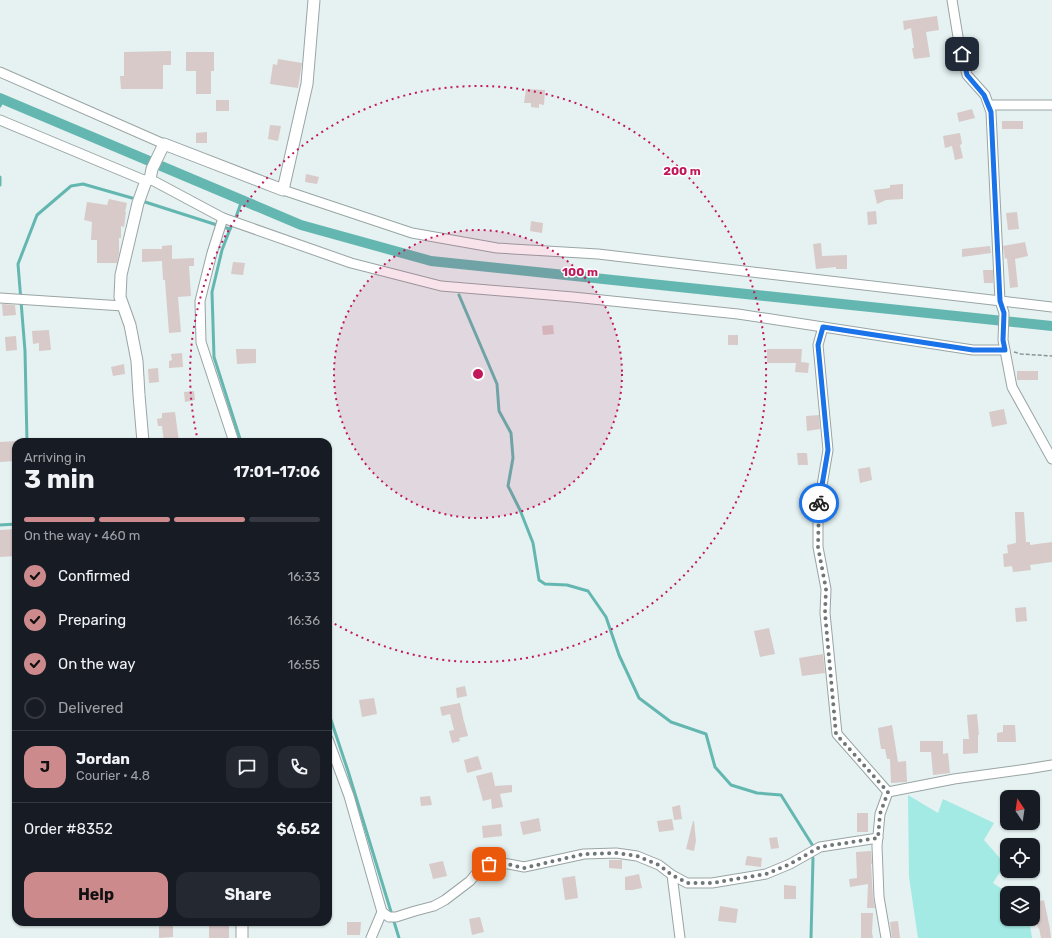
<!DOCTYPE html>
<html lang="en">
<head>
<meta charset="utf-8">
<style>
	:root { --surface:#171b24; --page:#242831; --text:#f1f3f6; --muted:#9ea1a6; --line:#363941; --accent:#cd8a8c }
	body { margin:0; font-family:Rubik,sans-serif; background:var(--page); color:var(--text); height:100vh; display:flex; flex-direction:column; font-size:15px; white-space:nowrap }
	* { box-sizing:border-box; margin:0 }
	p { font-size:13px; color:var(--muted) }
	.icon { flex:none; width:22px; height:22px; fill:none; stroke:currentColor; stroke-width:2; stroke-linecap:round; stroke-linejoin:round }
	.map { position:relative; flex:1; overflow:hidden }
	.details { position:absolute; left:12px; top:438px; width:320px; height:488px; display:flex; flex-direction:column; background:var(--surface); border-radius:12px; box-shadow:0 1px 3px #0004 }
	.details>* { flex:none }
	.needle { width:26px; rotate:347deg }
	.fabs { position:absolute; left:1000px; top:790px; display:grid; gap:8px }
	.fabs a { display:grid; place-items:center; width:40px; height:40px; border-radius:8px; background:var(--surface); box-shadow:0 1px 3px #0004; font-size:20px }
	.pin { position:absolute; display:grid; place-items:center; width:34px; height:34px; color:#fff; margin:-17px; border-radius:8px; box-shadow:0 2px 6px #0006 }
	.courier { position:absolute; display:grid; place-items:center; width:40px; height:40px; margin:-20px; border:3px solid #1a73e8; border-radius:50%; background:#fff; color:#222; box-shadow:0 1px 5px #0007 }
	.overview em { font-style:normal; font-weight:700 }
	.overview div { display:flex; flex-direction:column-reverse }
	.overview { display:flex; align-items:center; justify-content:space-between; height:68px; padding:0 12px }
	h1 { font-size:26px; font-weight:700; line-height:30px }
	.bar { display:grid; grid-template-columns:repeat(4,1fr); gap:6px 4px; align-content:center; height:48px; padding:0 12px }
	.bar i { height:5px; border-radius:3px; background:var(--line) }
	.bar .active { background:var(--accent) }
	.bar p { grid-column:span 4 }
	.line { display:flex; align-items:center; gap:10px; padding:0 12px; border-top:1px solid var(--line) }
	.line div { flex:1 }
	.round { display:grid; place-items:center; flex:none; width:42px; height:42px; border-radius:12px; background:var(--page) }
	ol { padding:0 12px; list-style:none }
	li { display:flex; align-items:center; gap:12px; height:44px }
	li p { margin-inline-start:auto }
	li .icon { padding:4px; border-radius:50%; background:var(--accent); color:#111; stroke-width:4 }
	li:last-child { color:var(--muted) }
	li i { width:22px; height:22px; border:2px solid var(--line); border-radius:50% }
	.button { display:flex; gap:8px; margin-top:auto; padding:8px 12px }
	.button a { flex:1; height:46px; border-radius:12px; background:var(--accent); color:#111; font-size:16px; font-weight:700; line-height:46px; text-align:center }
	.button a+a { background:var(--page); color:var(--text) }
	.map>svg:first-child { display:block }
	.green { fill:#a3e9e4 }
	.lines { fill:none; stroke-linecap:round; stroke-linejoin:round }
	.stream { stroke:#64b7b1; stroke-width:3 }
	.canal { stroke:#64b7b1; stroke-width:10 }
	.building { fill:#d7cac8 }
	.minor-casing { stroke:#99a5a4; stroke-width:11 }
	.tertiary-casing { stroke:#99a5a4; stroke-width:13 }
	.path { stroke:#8b9493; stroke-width:1.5; stroke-dasharray:4 2; stroke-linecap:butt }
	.minor { stroke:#fff; stroke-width:9 }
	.tertiary { stroke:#fff; stroke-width:11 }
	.done { stroke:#6f7777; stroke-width:4; stroke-dasharray:0 7.2 }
	.route { stroke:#1a73e8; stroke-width:5 }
	.ring { fill:none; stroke:#c2185b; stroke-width:2; stroke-dasharray:2 4 }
	.centre { fill:#c2185b; stroke:#fff; stroke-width:2 }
	.ring-label { font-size:12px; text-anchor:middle; font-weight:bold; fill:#c2185b; stroke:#fff; stroke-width:3; stroke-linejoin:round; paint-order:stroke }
</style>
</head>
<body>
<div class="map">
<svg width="1052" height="938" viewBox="0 0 1052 938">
	<rect width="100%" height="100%" fill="#e5f2f1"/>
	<path class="green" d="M908,795L938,813L943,799L994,823L984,840L1005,864L993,883L1008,893L1007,919H1029L1032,938H918L909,877Z"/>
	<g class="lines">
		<g class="stream">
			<path d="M0,106L3,99"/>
			<path d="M0,177V185"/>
			<path d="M142,201L217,225"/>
			<path d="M236,217L242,200"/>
			<path d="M223,227L230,229L232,225"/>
			<path d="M230,229L222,250L212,292L214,357L241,442"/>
			<path d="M459,295L497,384L499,411L511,433L513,458L508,486L520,510L533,543L539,580L545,584L567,585L588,591L606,617L619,655L639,698L671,722L706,734L715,767L731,785L757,793L781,795L813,846"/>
			<path d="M27,442L25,351L18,264L37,215L71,186L83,184L132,198"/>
			<path d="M0,525L16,524"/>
			<path d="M328,711L348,771L399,938"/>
			<path d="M811,938L813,858"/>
		</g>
		<path class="canal" d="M0,98L301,225L431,261L1052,326"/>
	</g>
	<g class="building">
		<path d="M937,16L939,30L926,32L930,57L914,59L912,48H914L911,28L904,30L903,21Z"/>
		<path d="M171,51V65H163V89H121L120,76H124V52Z"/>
		<path d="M186,52H214V71H211V94H196V71H186Z"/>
		<path d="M278,59L302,63L298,88L270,84L273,64L277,65Z"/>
		<path d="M526,89L545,90L544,105L539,104V108L531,107V103H524Z"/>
		<rect x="216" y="100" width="13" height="11"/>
		<path d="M972,109L975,118L959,122L957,113Z"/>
		<rect x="1002" y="121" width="21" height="8"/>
		<path d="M270,125L281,126L278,141L268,139Z"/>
		<path d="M207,132V143H196V133Z"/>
		<path d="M960,133L962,144L960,145L963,158L955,160L952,146L945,148L943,136Z"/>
		<path d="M306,174L319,177L317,184L305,182Z"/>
		<path d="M903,184V199L886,200L877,204L874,190L890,188V185Z"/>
		<path d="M109,199L127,203L125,212H126L124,227L121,226V238H119V253L117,263H97V240H91L92,222L84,220L87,202L107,205Z"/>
		<path d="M876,211L877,224L868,225L867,212Z"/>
		<path d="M1017,212L1019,229L1008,230L1006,213Z"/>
		<path d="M531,221L543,223L542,233L530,231Z"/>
		<path d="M1025,242L1028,256L1015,259L1018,287L1010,288L1007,258L1005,259L1003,246Z"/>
		<path d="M821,243L822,256L847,255V269H836V267L816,269L813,244Z"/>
		<path d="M172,245V259L194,258V266H189L191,296L178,297L181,332L169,333L166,294L165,280H163L162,261L142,262V249H162V246Z"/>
		<path d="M990,246L991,253L962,257V249Z"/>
		<path d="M233,262L245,263L243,275L231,274Z"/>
		<path d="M983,270H993V283H984Z"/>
		<path d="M2,304L15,305L16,315L3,316Z"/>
		<path d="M553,325L554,334L543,335L542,326Z"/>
		<path d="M49,330L51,350L39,351V343L33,344L32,331Z"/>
		<rect x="728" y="335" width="10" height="10"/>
		<path d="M16,336L17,350L6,351L5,337Z"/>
		<path d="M236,349H256V363L237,364Z"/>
		<path d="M767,349H802L801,362L809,363L808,373L795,372L796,363H767Z"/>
		<path d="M182,353L183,367L169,368V361L172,360L171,354Z"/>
		<path d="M124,364L125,374L113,376L111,367Z"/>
		<path d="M158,368L159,382L149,383L148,369Z"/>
		<rect x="1017" y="371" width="21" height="9"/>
		<path d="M194,391L195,400L185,402L184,392Z"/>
		<path d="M1004,409L1007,424L992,427L989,412Z"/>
		<path d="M175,412L179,442H164L162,426H158L157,419L162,418V413Z"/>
		<path d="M819,415L820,429L807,431L806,416Z"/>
		<path d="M16,441V461L0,462V442Z"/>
		<path d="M797,453H807L808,465H798Z"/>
		<path d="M870,467L872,480L860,483L858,469Z"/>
		<path d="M1015,512H1024L1026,542H1030V545L1052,542V562L1030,565L1031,570L1013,572L1012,566L1004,567L1003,554L1008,553L1007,545L1016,543Z"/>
		<path d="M16,529V556L0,557V530Z"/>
		<path d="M1026,607L1027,621L1016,622L1015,608Z"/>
		<path d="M769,628L775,654L760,657L754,631Z"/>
		<path d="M823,654L825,673L802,676L799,658Z"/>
		<path d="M465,686L467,696L457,698L456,688Z"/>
		<path d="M374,698L377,714L362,717L359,700Z"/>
		<path d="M460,703L464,722V721L468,736L459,738L460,741L452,743L449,731L454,730L450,714L442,716L440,707Z"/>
		<path d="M977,714L979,735H978V753L963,754V739H969L967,715Z"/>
		<path d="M892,725L898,762L906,761L907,782L891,783L890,759H887L885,749H881L878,728Z"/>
		<path d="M1003,725H1015L1016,742H997V733L1003,732Z"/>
		<path d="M920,741H943V754L948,753L950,773L933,775L931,752H920Z"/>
		<path d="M478,756L482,769L467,773L464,760Z"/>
		<path d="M492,772L495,786L512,785V792L500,794L503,807L492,809L491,799L483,801L476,776Z"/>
		<path d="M430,796L432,805L421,806L420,797Z"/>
		<path d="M680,805L682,819L674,820L672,807Z"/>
		<rect x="857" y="813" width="11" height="19"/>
		<path d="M539,818L541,831L523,835L520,822Z"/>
		<path d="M672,819L674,830L659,832L657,821Z"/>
		<path d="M693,821H694L696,841L694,851L686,849Z"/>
		<path d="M501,824L502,836L483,838L482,826Z"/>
		<path d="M777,837L779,848L771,849L769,838Z"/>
		<path d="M871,851L872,864H871L873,897L875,908H867L868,884L850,887L849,879L857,878L856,852Z"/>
		<path d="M747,856L762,858L761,867L745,865Z"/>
		<path d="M609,860H622V869L609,868Z"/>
		<path d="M443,861L447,876L433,879L429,864Z"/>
		<path d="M639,874L642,888L632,890H625V877Z"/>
		<path d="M575,876L578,898L565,900L562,878Z"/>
		<path d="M784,885L796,886V899H784Z"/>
		<path d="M1044,900L1050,929L1051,938H1041L1039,928L1038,929L1033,903Z"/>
		<path d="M720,906L738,909L736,923L718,921Z"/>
		<path d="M861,913H873L872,933L873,938H861Z"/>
		<path d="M480,917L484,932L472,935L469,919Z"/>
		<path d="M898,921L900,938H892L890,922Z"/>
		<rect x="209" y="922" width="20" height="16"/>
		<path d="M347,922H361L360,935H347Z"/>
		<path d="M173,924V937L159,938V925Z"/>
	</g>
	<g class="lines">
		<defs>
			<g id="minor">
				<path d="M952,0L959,43L967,75L985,95L991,112L1000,301L1004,313L1003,340L1012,387L1052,459"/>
				<path d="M0,72L164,144"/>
				<path d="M989,105H1052"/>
				<path d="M0,120L146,181"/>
				<path d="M150,179L223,218L351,263L441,286L573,297L738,314L973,350H1005"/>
				<path d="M283,190L412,233L497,248L598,254L1052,307"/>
				<path d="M223,218L212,253L200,301L201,342L234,442"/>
				<path d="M0,298L123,306"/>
				<path d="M823,327L818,345L828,450L818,509V547L826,589L825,613L837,734L888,792"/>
				<path d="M328,739L349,796L382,912L371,938"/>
				<path d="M672,875L680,938"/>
				<path d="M382,912L389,917H396L415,911L434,906L445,900L470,881L480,869L489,864L503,863L524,867L584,854L616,853L637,856L659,865L672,875L687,883H712L766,874L790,864L820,847L878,838"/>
				<path d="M886,938L879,897L877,846L880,814L888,792L954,779L1027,769L1052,765"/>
			</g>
			<g id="tertiary">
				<path d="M143,442L139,395L137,361L130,325L120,297L121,275L138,203L146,181L150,179L152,169L164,144L283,190L307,84L314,0"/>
				<path d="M242,922V938"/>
			</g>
		</defs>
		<use href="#minor" class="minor-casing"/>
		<use href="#tertiary" class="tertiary-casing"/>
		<path class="path" d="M1014,352L1021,354L1052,356"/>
		<use href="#minor" class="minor"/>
		<use href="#tertiary" class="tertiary"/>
	</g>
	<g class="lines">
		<path class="done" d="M489,864L503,863L524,868L584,854L616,853L637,856L659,865L672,875L688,883H712L766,874L790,864L820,847L878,838L880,814L888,792L836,734L825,613L826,589L818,547L819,503"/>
		<path class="route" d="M819,503L828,450L818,345L823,327L973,350H1005L1003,340L1004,313L1000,301L991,112L984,95L967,75L962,54"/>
	</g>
	<circle cx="478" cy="374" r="144" fill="#c2185b" fill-opacity=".12"/>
	<g class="ring">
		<circle cx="478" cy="374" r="144"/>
		<path d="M198 441A288 288 0 1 1 330 621"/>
	</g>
	<circle cx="478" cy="374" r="6" class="centre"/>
	<g class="ring-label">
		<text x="682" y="175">200 m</text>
		<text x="580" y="276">100 m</text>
	</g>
</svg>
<div class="fabs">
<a><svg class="needle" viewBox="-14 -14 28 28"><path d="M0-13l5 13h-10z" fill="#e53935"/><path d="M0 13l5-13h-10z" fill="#9ea1a6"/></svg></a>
<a><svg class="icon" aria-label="locate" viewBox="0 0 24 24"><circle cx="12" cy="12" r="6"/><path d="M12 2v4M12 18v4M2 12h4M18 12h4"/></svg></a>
<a><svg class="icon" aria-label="layers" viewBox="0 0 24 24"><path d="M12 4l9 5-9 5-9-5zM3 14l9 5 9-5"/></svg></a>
</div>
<div class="pin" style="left:489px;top:864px;background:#ea580c"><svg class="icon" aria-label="bag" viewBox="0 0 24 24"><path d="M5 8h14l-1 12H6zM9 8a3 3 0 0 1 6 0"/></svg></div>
<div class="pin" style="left:962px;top:54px;background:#1f2937"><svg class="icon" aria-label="home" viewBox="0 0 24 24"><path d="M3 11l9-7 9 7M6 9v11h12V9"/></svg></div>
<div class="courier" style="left:819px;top:503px"><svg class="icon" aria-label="bike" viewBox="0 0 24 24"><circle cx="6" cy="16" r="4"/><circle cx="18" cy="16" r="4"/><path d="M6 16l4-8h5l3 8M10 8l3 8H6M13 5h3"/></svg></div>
<section class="details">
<div class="overview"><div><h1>3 min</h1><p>Arriving in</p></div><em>17:01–17:06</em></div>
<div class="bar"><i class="active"></i><i class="active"></i><i class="active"></i><i></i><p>On the way · 460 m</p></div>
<ol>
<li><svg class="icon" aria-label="check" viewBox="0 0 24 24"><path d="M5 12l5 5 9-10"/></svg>Confirmed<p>16:33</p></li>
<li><svg class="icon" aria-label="check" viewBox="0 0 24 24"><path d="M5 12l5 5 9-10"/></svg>Preparing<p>16:36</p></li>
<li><svg class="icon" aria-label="check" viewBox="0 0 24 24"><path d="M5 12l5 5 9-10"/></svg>On the way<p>16:55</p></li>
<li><i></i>Delivered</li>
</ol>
<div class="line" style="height:72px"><b class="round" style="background:var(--accent);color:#111">J</b><div><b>Jordan</b><p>Courier · 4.8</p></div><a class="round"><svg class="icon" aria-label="chat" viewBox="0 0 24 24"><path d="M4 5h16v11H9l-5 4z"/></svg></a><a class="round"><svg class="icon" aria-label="phone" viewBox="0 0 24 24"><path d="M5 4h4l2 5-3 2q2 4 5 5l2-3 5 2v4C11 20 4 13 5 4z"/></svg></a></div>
<div class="line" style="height:52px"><div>Order #8352</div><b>$6.52</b></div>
<div class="button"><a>Help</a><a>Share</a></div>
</section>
</div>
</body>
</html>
